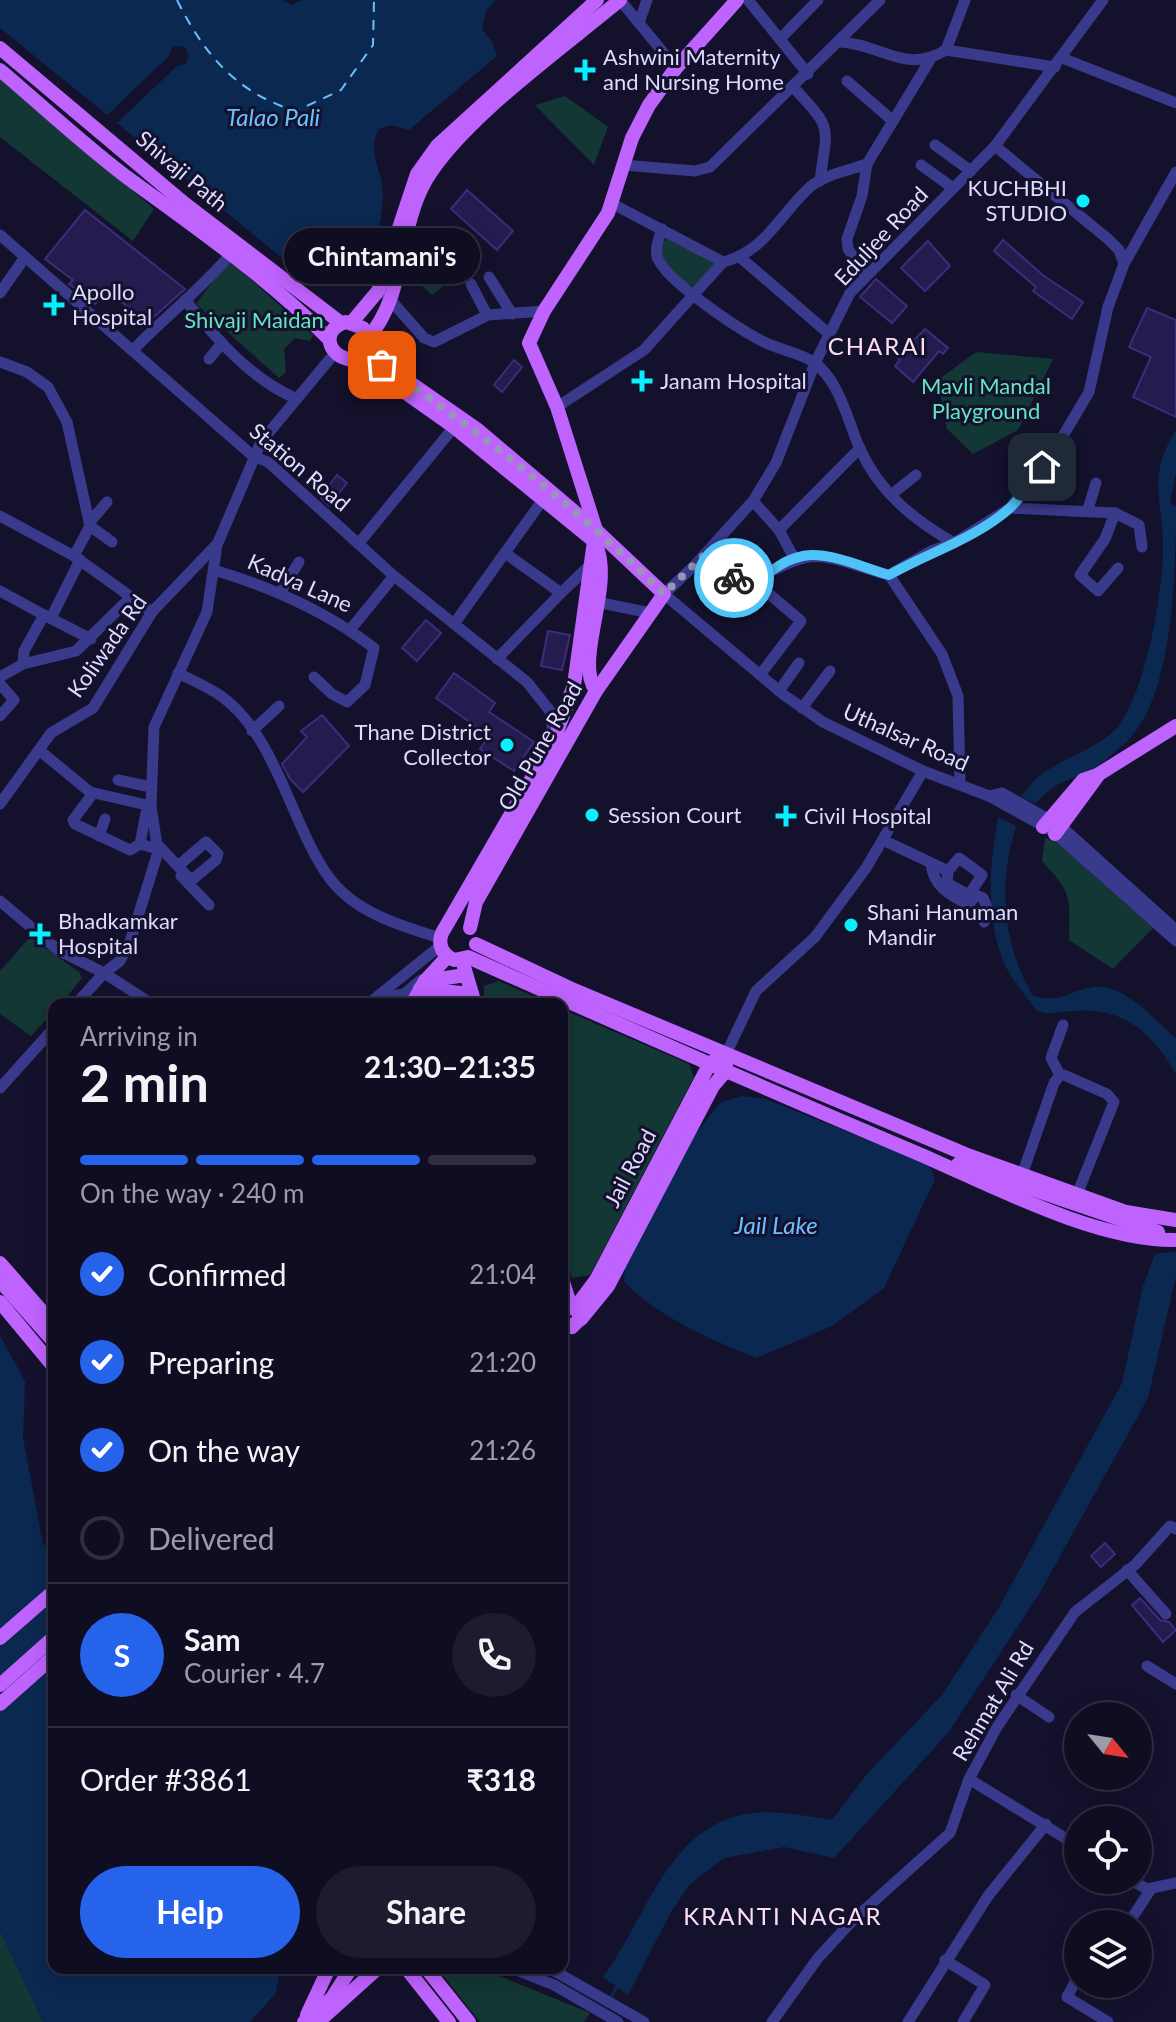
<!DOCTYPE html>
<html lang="en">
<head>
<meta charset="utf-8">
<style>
	:root { --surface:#0f0d22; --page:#1d1b2f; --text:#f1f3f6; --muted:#9b9ca5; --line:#2f2d40; --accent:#2563eb }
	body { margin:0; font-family:Lato,sans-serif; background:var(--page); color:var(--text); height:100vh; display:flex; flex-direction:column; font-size:30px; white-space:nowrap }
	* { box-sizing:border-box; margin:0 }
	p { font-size:26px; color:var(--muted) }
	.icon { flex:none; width:44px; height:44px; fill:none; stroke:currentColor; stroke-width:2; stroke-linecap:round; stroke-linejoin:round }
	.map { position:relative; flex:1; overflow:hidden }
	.panel { position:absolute; left:48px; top:998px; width:520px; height:976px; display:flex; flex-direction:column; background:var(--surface); border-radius:16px; box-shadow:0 4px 20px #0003,0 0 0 2px var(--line) }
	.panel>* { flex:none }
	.needle { width:52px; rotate:120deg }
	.controls { position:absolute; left:1064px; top:1702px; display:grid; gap:16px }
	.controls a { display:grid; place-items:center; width:88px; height:88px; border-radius:50%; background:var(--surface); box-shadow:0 4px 20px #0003,0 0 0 2px var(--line); font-size:40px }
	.pin { position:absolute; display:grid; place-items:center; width:68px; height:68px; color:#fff; margin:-34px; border-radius:16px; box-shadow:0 4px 12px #0006 }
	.courier { position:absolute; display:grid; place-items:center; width:80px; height:80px; margin:-40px; border:6px solid #4fc3f7; border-radius:50%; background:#fff; color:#222; box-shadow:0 2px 10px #0007 }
	.bubble { position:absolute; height:56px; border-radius:28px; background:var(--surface); box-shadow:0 4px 20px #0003,0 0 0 2px var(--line); font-size:26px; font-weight:700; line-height:56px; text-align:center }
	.overview em { font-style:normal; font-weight:700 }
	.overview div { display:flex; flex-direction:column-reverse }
	.overview { display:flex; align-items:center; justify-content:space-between; height:136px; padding:0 32px }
	h1 { font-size:52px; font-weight:700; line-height:60px }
	.bar { display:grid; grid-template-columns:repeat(4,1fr); gap:12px 8px; align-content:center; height:96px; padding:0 32px }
	.bar i { height:10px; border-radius:6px; background:var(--line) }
	.bar .on { background:var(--accent) }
	.bar p { grid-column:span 4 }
	.line { display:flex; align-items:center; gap:20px; padding:0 32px; border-top:2px solid var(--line) }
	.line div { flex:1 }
	.round { display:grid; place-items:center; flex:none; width:84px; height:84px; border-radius:42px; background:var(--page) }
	ol { padding:0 32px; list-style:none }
	li { display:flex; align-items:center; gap:24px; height:88px }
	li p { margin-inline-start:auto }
	li .icon { padding:8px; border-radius:50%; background:var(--accent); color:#fff; stroke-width:4 }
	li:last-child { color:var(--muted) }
	li i { width:44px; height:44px; border:4px solid var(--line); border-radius:50% }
	.action { display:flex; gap:16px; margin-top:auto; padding:16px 32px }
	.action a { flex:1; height:92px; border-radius:48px; background:var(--accent); color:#fff; font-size:32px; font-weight:700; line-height:92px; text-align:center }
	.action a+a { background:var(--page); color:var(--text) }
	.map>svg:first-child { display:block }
	.green { fill:#133734 }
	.water { fill:#0b2851 }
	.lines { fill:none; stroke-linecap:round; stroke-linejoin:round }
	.stream { stroke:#0b2851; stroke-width:3 }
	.ferry { stroke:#6ac0ff; stroke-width:2; stroke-dasharray:10 8; stroke-linecap:butt }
	.building { fill:#241c4e; stroke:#3a2d7b; stroke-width:2 }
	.minor { stroke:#3a3a8d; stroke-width:11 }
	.major { stroke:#bf63ff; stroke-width:14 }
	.done { stroke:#9895b6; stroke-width:8; stroke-dasharray:0 14.4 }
	.route { stroke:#4fc3f7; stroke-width:10 }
	.poi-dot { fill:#08f0ff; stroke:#14112d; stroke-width:3 }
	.labels { text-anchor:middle; stroke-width:6; stroke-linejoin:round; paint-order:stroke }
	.poi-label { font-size:22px; fill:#dfdcff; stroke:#14112d; text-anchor:start }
	.street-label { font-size:22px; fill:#dfdcff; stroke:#14112d }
	.park-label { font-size:22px; fill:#63e5bf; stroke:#14112d }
	.water-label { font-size:24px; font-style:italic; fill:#6ac0ff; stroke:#14112d }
	.neighbourhood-label { font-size:24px; letter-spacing:2px; fill:#ffdef4; stroke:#14112d }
</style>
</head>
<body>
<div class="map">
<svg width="1176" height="2022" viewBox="0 0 1176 2022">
	<rect width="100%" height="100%" fill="#14112d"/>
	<g class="green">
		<path d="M0,77L154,209L133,241L0,137Z"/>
		<path d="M565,96L608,127L594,165L535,105Z"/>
		<path d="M439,234L472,265L432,295L421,285Z"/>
		<path d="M667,237L717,264L696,289L651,260Z"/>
		<path d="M229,260L313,335L310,341L295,338L284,349L286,372L279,378L196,304Z"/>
		<path d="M976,352L1053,359L1018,430L973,454L947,429L938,380Z"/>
		<path d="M1045,838L1056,842L1153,928L1113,969L1069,940C1070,896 1072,893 1042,861Z"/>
		<path d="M30,937L79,972L82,978L61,1004H54V1011L31,1036L0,1014V971Z"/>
		<path d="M499,981L551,1004H484V986Z"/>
		<path d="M562,1009L689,1064L694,1077L590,1275L572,1278L562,1246Z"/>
		<path d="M0,1930L43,2022H0Z"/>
		<path d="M437,1968H480L590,2013L584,2022H480Z"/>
	</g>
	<g class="water">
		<path d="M0,0H282L291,5L302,0H496L486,11L482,29L492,42L497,56L409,130L391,125L379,129C366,155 383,169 383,195C382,236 369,273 328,285L292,266L117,123L177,66L186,64L189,55L185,47L173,46L168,57L107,115L0,28Z"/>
		<path d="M1176,430V473L1170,503L1176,506C1176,568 1174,699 1126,742C1114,753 1096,770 1081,775C1063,781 1048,788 1035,804L1021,796C1026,790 1031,783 1037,778C1061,757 1099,750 1119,725C1146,690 1163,592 1163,548C1163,497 1146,479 1176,430Z"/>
		<path d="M998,817L1016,826C998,885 1002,943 1033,996C1065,1003 1065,992 1093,987C1124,982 1155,1021 1176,1038V1074C1152,1032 1122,1006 1072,1011C1060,1012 1046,1016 1036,1010C1025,994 1008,976 1002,958C985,908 990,867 998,817Z"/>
		<path d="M743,1096L766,1099L929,1165L935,1179L884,1288L832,1326L757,1358C711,1340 660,1318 624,1282L625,1266L696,1133L721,1102Z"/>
		<path d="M1176,1251V1276L1148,1398L1039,1594L948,1733L834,1858L784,1847L724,1858L690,1884L671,1912L628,1995L603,1977C646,1921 666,1828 746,1814C774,1809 804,1816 832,1820L867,1774L942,1695L998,1609L1122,1383L1143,1286L1155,1254Z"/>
		<path d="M0,1336L25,1381L23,1438L43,1543L54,1558V1968H275L279,1976L276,1993L250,2022H43L0,1930Z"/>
	</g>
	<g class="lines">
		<path class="stream" d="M604,2011L617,1986"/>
		<path class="ferry" d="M177,0C204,54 236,93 296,111L341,90L373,45L374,0"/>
	</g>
	<g class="building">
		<path d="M467,190L513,231L497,250L451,209Z"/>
		<path d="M85,210L185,289L147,323L106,289L95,304L69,284L73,280L45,259Z"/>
		<path d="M1003,240L1044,276L1083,302L1072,319L1033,291L1036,287L994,251Z"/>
		<path d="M928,241L950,266L925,291L901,268Z"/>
		<path d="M876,279L907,306L892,323L860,297Z"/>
		<path d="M1147,308L1176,320V417L1133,397L1151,357L1129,347Z"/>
		<path d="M925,329L948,348L943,354L939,351L913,382L895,366L900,360L897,357Z"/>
		<path d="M514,360L522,367L502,392L494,385Z"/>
		<path d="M337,475L347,483L329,506L320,497Z"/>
		<path d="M426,620L441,633L417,661L402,648Z"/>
		<path d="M548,631L570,635L562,670L541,666Z"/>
		<path d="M454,673L495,703L489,712L534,742L514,771L480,749L489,736L436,698Z"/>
		<path d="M322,715L349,746L303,792L290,779L282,764L307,737L301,731Z"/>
		<path d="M1105,1543L1115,1554L1101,1567L1091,1556Z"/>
		<path d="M1140,1598L1160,1620L1169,1622L1176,1630L1163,1642L1132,1605Z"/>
	</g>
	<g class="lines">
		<g class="minor">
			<path d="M620,0L676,68"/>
			<path d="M748,0L808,74"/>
			<path d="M1103,0L995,146L850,293L815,363L776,463L753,501L694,566L664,594L784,695L823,722L923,771L989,796L1002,793L1062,827L1176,930"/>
			<path d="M640,20L647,0"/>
			<path d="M780,39L818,0"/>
			<path d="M840,42C882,44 905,75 946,50L1055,67"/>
			<path d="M946,50L965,0"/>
			<path d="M1062,58L1176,103"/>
			<path d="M847,81L893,121"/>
			<path d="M794,88C834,131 827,124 820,181"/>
			<path d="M935,145L971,171"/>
			<path d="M995,146L1108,239L1119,250L1124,264"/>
			<path d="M623,165L695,171L710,167L880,0"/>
			<path d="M921,165L953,188"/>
			<path d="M611,203L723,262"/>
			<path d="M662,229C659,238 654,249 658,259C669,283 740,330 764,342C780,350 801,353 815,363C840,382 848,422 860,449C880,493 914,520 954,543"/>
			<path d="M0,235L253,456L268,462L394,576L527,682L550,711L554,740"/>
			<path d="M741,258L828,333"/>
			<path d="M865,274L848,249L847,239L862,196L867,164L930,60"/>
			<path d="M489,277L512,314"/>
			<path d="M471,284L487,315"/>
			<path d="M0,293L25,257"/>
			<path d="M387,296L424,338L434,342L488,315L544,311"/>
			<path d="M185,300C215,337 249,378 295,398"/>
			<path d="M133,350C165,317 201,289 231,254"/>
			<path d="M209,359L222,343"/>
			<path d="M0,362L27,372L48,387L67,422L90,526L74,556L152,612"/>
			<path d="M557,407L644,350L723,262C765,252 780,214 810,187C824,175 850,170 867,164"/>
			<path d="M891,495L916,475"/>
			<path d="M753,501L779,530L794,558"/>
			<path d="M1010,508L1115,513L1139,525L1142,547"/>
			<path d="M1088,509L1096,483"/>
			<path d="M1115,513L1105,539L1080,575L1098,591L1118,568"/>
			<path d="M0,516L74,556"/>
			<path d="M89,523L107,502"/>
			<path d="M90,526L112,542"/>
			<path d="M779,530L860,448"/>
			<path d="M359,543L454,427"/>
			<path d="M704,555L732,578L754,581L801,621L760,675"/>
			<path d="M214,570C271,587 327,612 374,648L365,685L347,702L332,694L314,677"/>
			<path d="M889,575L931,551L954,543L1010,508L1057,446L1089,392L1108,307L1124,264L1176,172"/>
			<path d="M889,575L942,654L958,696L960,783"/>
			<path d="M754,581C819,543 820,556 889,575"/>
			<path d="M0,591L44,615"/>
			<path d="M280,593L299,562"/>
			<path d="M561,593L591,564"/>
			<path d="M707,598L727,575"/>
			<path d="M597,602L650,613"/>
			<path d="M51,618L80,560"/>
			<path d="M454,624L542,501"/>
			<path d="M350,630L394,576"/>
			<path d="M91,639L44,615L24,651L23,664L76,651L131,597"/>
			<path d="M497,659L561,593L505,553"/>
			<path d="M178,673C192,680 208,687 221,696C276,735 291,824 328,876C353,912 401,926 440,938"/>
			<path d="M0,677L23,664"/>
			<path d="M0,684L14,700L0,716"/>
			<path d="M779,691L799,663"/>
			<path d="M802,708L830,671"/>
			<path d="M252,731L279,706"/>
			<path d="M39,750L90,792L151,806"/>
			<path d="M118,780L151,787"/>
			<path d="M91,796L73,820L75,824L130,850L140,844L158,849"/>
			<path d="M989,796L1052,831L1176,941"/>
			<path d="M0,804L51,733L93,708L152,612L216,545"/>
			<path d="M99,836L105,819"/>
			<path d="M883,840L948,871L959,858L982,875L969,895L947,883L948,871"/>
			<path d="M140,844L146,813"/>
			<path d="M158,845L187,876L193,879L216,860L218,854L206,842L178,866"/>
			<path d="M931,863C933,886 949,895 969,905L975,895L983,898L987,907L984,922"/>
			<path d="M181,876L209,905"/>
			<path d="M0,901L58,950L104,973L120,961L130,942L158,852L151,806L154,727L207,612L217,545L261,442L334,354"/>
			<path d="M376,999L404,994L421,980"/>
			<path d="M76,1004L104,973L152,1004"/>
			<path d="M368,1004L440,946"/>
			<path d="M727,1052L756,991L815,937L866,868L923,771"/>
			<path d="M1060,1075L1051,1058L1063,1025"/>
			<path d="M0,1088L54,1028"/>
			<path d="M1023,1172L1054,1083L1060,1075H1064L1107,1094L1114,1102L1078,1192"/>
			<path d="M1127,1570L1166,1614"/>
			<path d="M1147,1666L1176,1684"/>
			<path d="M1016,1695L1049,1717"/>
			<path d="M969,1779L1078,1846"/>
			<path d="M1131,1880L1147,1889L1176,1883"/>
			<path d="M1128,1924L1151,1889"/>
			<path d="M945,1960L985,1985L963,2022"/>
			<path d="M511,1968L554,1985L618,2022"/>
			<path d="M549,1968L644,2022"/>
			<path d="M1078,1977L1067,1997L1108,2022"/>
			<path d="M772,2022L818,1958L853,1920L950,1833L969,1779L997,1727L1075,1612L1135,1565L1170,1526L1176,1529"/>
			<path d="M908,2022L988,1896L1046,1824"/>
		</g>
		<g class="major">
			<path d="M0,48L184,203L341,323"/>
			<path d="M0,70C44,107 86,147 132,181C201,231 269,279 329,339"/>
			<path d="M352,322L378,291L417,174L437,146L597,0"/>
			<path d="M367,339C406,297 397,230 426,180C462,119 564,47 620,0"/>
			<path d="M596,530L557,407L529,343L544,311L608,213L632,138L649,105L676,68L737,0"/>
			<path d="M595,543C616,583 573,660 596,691"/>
			<path d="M1043,827L1083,780L1098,775"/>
			<path d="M1055,834L1099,774L1176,726"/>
			<path d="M470,928L476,902L596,691L664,594L596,530L478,430L366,352L367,339L363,328L346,322C317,330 330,363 358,359L454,427L594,541L574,685L554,740L442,933C437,946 443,955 454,960L468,957C618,1024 768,1090 919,1154C993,1186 1096,1241 1176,1240"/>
			<path d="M476,944L574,990L965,1154L1126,1212L1176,1220"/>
			<path d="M462,960L475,1004"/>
			<path d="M425,981L466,975"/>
			<path d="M420,989L472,994"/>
			<path d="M412,1004L425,981L447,957"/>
			<path d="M958,1164L1158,1232"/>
			<path d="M0,1263L54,1325"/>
			<path d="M562,1279L571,1307"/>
			<path d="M0,1281L54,1342"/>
			<path d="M0,1302L54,1367"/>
			<path d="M575,1308L596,1280L710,1063L717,1059"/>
			<path d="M562,1312L566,1308H575L581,1318L572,1327L562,1321"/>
			<path d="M581,1319L608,1286L713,1086L725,1072L726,1064"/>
			<path d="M0,1638L54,1591"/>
			<path d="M0,1685L54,1637"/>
			<path d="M0,1704L54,1656"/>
			<path d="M406,1968L449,2022"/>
			<path d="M426,1968L469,2022"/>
			<path d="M307,2015L329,1968"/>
			<path d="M304,2022L332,1998L351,1968"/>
			<path d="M318,2022L378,1968"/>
		</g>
	</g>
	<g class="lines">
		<path class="done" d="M382,365C483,434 576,507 664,594L704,555L734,578"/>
		<path class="route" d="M734,578C770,584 772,562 803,556C829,551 864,568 889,575C928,553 977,538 1011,507C1022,496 1032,479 1042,467"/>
	</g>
	<g class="poi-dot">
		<path d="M581 58h8v8h8v8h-8v8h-8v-8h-8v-8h8z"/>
		<circle cx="1083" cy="201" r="8"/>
		<path d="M50 293h8v8h8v8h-8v8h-8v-8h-8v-8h8z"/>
		<path d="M638 369h8v8h8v8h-8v8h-8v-8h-8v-8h8z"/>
		<circle cx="507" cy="745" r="8"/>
		<circle cx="592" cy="815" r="8"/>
		<path d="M782 804h8v8h8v8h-8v8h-8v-8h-8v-8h8z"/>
		<circle cx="851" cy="925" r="8"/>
		<path d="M36 922h8v8h8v8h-8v8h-8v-8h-8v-8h8z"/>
	</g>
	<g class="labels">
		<g class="poi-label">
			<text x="603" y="65">Ashwini Maternity<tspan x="603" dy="25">and Nursing Home</tspan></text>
			<text x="1067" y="196" text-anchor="end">KUCHBHI<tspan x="1067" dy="25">STUDIO</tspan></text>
			<text x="72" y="300">Apollo<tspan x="72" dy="25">Hospital</tspan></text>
			<text x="660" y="389">Janam Hospital</text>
			<text x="491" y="740" text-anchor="end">Thane District<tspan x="491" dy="25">Collector</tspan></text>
			<text x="608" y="823">Session Court</text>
			<text x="804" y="824">Civil Hospital</text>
			<text x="867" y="920">Shani Hanuman<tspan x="867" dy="25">Mandir</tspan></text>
			<text x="58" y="929">Bhadkamkar<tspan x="58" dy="25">Hospital</tspan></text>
		</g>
		<g class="street-label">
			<text transform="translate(182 171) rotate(40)" y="8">Shivaji Path</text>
			<text transform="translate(881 236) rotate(-47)" y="8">Eduljee Road</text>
			<text transform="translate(300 467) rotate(40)" y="8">Station Road</text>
			<text transform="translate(300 583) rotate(24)" y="8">Kadva Lane</text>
			<text transform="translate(107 646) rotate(-55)" y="8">Koliwada Rd</text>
			<text transform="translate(906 737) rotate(24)" y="8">Uthalsar Road</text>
			<text transform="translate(540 746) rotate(-60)" y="8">Old Pune Road</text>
			<text transform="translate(630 1168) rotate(-62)" y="8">Jail Road</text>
			<text transform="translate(993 1701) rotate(-59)" y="8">Rehmat Ali Rd</text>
		</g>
		<g class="park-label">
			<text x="254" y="328">Shivaji Maidan</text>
			<text x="986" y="394">Mavli Mandal<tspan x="986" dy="25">Playground</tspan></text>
		</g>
		<g class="water-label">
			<text x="273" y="126">Talao Pali</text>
			<text x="776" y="1234">Jail Lake</text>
		</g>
		<g class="neighbourhood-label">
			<text x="878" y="355">CHARAI</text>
			<text x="783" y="1925">KRANTI NAGAR</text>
		</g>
	</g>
</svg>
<div class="controls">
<a><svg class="needle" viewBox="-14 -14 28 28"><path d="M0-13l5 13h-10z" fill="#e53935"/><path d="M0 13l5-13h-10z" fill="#9b9ca5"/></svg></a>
<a><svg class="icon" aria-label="locate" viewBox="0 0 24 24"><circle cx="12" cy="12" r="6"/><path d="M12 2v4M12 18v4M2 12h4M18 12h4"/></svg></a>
<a><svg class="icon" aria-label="layers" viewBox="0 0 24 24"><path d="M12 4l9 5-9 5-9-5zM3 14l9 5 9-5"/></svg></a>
</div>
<div class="pin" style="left:382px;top:365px;background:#ea580c"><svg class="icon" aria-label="bag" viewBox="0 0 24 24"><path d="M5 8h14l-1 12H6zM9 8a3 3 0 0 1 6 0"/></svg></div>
<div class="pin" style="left:1042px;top:467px;background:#1f2937"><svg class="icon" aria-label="home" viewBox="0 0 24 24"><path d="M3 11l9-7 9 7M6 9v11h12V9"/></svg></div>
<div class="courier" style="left:734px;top:578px"><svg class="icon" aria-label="bike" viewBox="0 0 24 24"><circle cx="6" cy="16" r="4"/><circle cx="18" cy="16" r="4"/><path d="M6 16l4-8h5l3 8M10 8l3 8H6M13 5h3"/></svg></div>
<div class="bubble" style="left:284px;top:228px;width:196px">Chintamani's</div>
<section class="panel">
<div class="overview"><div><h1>2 min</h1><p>Arriving in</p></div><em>21:30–21:35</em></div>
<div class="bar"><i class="on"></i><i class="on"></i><i class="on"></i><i></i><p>On the way · 240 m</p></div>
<ol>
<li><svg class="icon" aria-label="check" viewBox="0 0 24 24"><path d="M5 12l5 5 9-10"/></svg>Confirmed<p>21:04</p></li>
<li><svg class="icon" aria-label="check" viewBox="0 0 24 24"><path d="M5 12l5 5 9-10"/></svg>Preparing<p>21:20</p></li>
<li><svg class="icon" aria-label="check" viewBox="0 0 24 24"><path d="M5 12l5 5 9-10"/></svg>On the way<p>21:26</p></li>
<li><i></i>Delivered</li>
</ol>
<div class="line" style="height:144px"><b class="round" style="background:var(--accent);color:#fff">S</b><div><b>Sam</b><p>Courier · 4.7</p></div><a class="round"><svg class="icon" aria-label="phone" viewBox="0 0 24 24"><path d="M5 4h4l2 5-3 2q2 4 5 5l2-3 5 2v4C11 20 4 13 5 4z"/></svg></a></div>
<div class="line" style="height:104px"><div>Order #3861</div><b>₹318</b></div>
<div class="action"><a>Help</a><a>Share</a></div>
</section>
</div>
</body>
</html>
